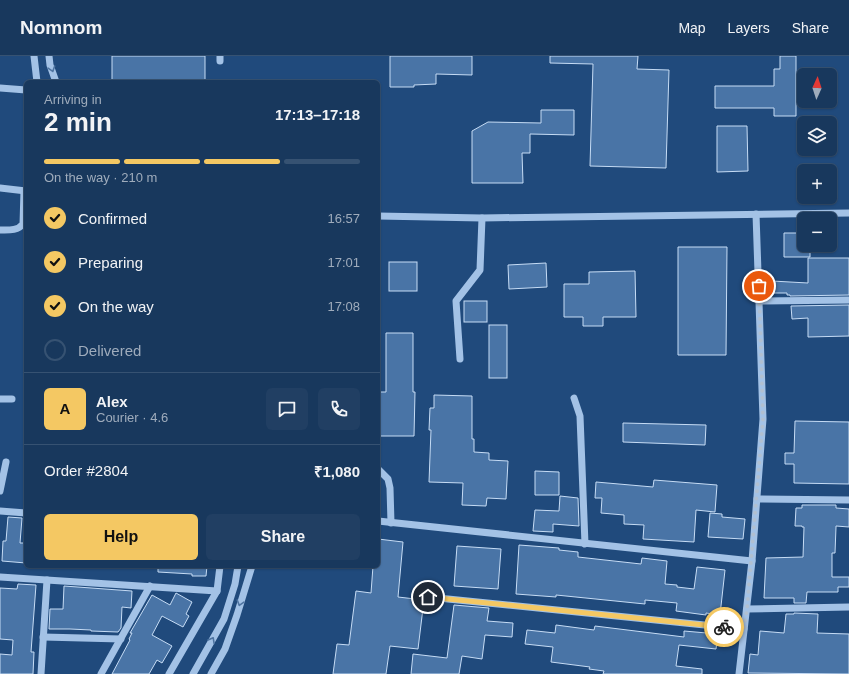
<!DOCTYPE html>
<html lang="en">
<head>
<meta charset="utf-8">
<style>
	:root { --surface:#18385d; --page:#213f63; --text:#f1f3f6; --muted:#9facbc; --line:#365272; --accent:#f4c863 }
	body { margin:0; font-family:Helvetica,sans-serif; background:var(--page); color:var(--text); height:100vh; display:flex; flex-direction:column; font-size:15px; white-space:nowrap }
	* { box-sizing:border-box; margin:0 }
	p { font-size:13px; color:var(--muted) }
	.icon { flex:none; width:22px; height:22px; fill:none; stroke:currentColor; stroke-width:2; stroke-linecap:round; stroke-linejoin:round }
	.map { position:relative; flex:1; overflow:hidden }
	.sheet { position:absolute; left:24px; top:24px; width:356px; height:488px; display:flex; flex-direction:column; background:var(--surface); border-radius:6px; box-shadow:0 1px 3px #0004,0 0 0 1px var(--line) }
	.sheet>* { flex:none }
	.needle { width:26px; rotate:3deg }
	.tools { position:absolute; left:797px; top:12px; display:grid; gap:8px }
	.tools a { display:grid; place-items:center; width:40px; height:40px; border-radius:6px; background:var(--surface); box-shadow:0 1px 3px #0004,0 0 0 1px var(--line); font-size:20px }
	.pin { position:absolute; display:grid; place-items:center; width:34px; height:34px; color:#fff; margin:-17px; border:2px solid #fff; border-radius:50%; box-shadow:0 1px 4px #0007 }
	.courier { position:absolute; display:grid; place-items:center; width:40px; height:40px; margin:-20px; border:3px solid #f4c863; border-radius:50%; background:#fff; color:#222; box-shadow:0 1px 5px #0007 }
	.overview em { font-style:normal; font-weight:700 }
	.overview div { display:flex; flex-direction:column-reverse }
	.overview { display:flex; align-items:center; justify-content:space-between; height:68px; padding:0 20px }
	h1 { font-size:26px; font-weight:700; line-height:30px }
	.bar { display:grid; grid-template-columns:repeat(4,1fr); gap:6px 4px; align-content:center; height:48px; padding:0 20px }
	.bar i { height:5px; border-radius:3px; background:var(--line) }
	.bar .selected { background:var(--accent) }
	.bar p { grid-column:span 4 }
	.line { display:flex; align-items:center; gap:10px; padding:0 20px; border-top:1px solid var(--line) }
	.line div { flex:1 }
	.round { display:grid; place-items:center; flex:none; width:42px; height:42px; border-radius:6px; background:var(--page) }
	ol { padding:0 20px; list-style:none }
	li { display:flex; align-items:center; gap:12px; height:44px }
	li p { margin-inline-start:auto }
	li .icon { padding:4px; border-radius:50%; background:var(--accent); color:#111; stroke-width:4 }
	li:last-child { color:var(--muted) }
	li i { width:22px; height:22px; border:2px solid var(--line); border-radius:50% }
	.primary-button { display:flex; gap:8px; margin-top:auto; padding:8px 20px }
	.primary-button a { flex:1; height:46px; border-radius:6px; background:var(--accent); color:#111; font-size:16px; font-weight:700; line-height:46px; text-align:center }
	.primary-button a+a { background:var(--page); color:var(--text) }
	header { display:flex; align-items:center; gap:24px; box-sizing:border-box; height:56px; padding:0 20px; background:var(--surface); border-bottom:1px solid var(--line) }
	header strong { font-size:19px }
	nav { display:flex; gap:22px; margin-inline-start:auto; font-size:14px }
	.map>svg:first-child { display:block }
	.building { fill:#4974a6; stroke:#c6dcf5 }
	.lines { fill:none; stroke-linecap:round; stroke-linejoin:round }
	.minor { stroke:#a3c2e6; stroke-width:7 }
	.oneway { stroke:#4e74a1 }
	.done { stroke:#b1c0d1; stroke-width:4; stroke-dasharray:0 7.2 }
	.route { stroke:#f4c863; stroke-width:5 }
</style>
</head>
<body>
<header>
<strong>Nomnom</strong>
<nav><a>Map</a><a>Layers</a><a>Share</a></nav>
</header>
<div class="map">
<svg width="849" height="618" viewBox="0 0 849 618">
	<rect width="100%" height="100%" fill="#204a7c"/>
	<g class="building">
		<rect x="112" y="0" width="93" height="26"/>
		<path d="M390,0H472V19L436,18V28L414,29V31H390Z"/>
		<path d="M550,0H638L637,13L669,14L666,112L590,110L593,8L550,7Z"/>
		<path d="M780,0H796V60H774V52H715V30H774V13H780Z"/>
		<path d="M541,54H574V79L530,78V97H522L523,127H472V75L488,66L541,67Z"/>
		<path d="M717,70H747L748,115L717,116Z"/>
		<path d="M784,177H804V189H810V201H784Z"/>
		<path d="M678,191H727L726,299H678Z"/>
		<path d="M808,202H849V239L790,240V239H787V237H772V225L808,227Z"/>
		<rect x="389" y="206" width="28" height="29"/>
		<path d="M546,207L547,231L509,233L508,209Z"/>
		<path d="M635,215L636,261H603V270H583V261H564V228H589V216Z"/>
		<rect x="464" y="245" width="23" height="21"/>
		<path d="M849,249V280L808,281V262L792,263L791,250Z"/>
		<rect x="489" y="269" width="18" height="53"/>
		<path d="M386,277H413V336H415L414,380H378V336H386Z"/>
		<path d="M434,339L472,340V383H474V396L489,397V404L508,405L506,443L487,442L486,450L462,449L463,427L429,426L431,374H429L430,352H434Z"/>
		<path d="M795,365L849,366V428L794,427V408H785V397H794Z"/>
		<path d="M623,367L706,369L705,389L623,386Z"/>
		<path d="M535,415L559,416V439H535Z"/>
		<path d="M654,424L717,429L715,456L696,454L694,486L643,483L644,469L624,468V459L601,457L602,442H595L596,426L653,431Z"/>
		<path d="M560,440L578,442L579,470L553,468V476L533,475L535,454L559,455Z"/>
		<path d="M802,449H836V452L849,453V471L836,470V471L835,497H832V521H849V531H838V536H807L806,547H794V542H764L766,502L803,501L804,471H802V470H795L796,452H802Z"/>
		<path d="M710,457L722,458V461L745,463L743,483L708,481Z"/>
		<path d="M8,461L22,462L20,487H26V507L2,505L3,485H6Z"/>
		<path d="M378,483L403,486L398,541L424,544L418,593L390,590L386,618H333L337,588L349,589L356,535L371,537L373,510H378Z"/>
		<path d="M519,489L559,492V494L578,496V501L641,508L642,502L667,505L665,528L677,529V531L694,533L697,511L725,514L720,559L706,557V559L676,555L677,547L645,544V548L556,539V541L516,538Z"/>
		<path d="M457,490L501,493L498,533L454,530Z"/>
		<path d="M158,510H207L206,520H192V518L158,516Z"/>
		<path d="M18,528L36,529L31,596H34L33,618H0V598L12,599L13,584L0,583V532L17,533Z"/>
		<path d="M64,530L132,535L131,552L122,551L121,572L118,576L91,575V574L70,573H49L50,553H63Z"/>
		<path d="M176,537L192,546L186,558L189,560L183,571L162,560L152,579L172,590L162,607L157,604L149,618H112L130,584L129,583L132,577H130L152,539L170,549Z"/>
		<path d="M454,549L489,552L487,565L513,567L512,581L485,579L482,603L462,600L459,618H411L413,598L447,602Z"/>
		<path d="M794,557L818,558L817,577L849,578V618L748,617L750,598L758,599L760,575L784,577L786,558H794Z"/>
		<path d="M556,569L594,574L595,570L684,581V575L718,578L716,593L679,589L676,610L702,613V618H603L604,615L589,613L590,611L551,606L553,591L525,588L527,574L555,577Z"/>
	</g>
	<g class="lines">
		<g class="minor">
			<path d="M34,0L37,26"/>
			<path d="M49,0L50,9L56,26"/>
			<path d="M220,5V0"/>
			<path d="M0,32L26,34"/>
			<path d="M0,132L26,135"/>
			<path d="M378,160L482,162L849,157"/>
			<path d="M0,174C8,174 18,175 23,168L24,135"/>
			<path d="M759,245L849,244"/>
			<path d="M460,303L456,245L480,214L482,162"/>
			<path d="M574,342L580,360L585,488"/>
			<path d="M0,343H12"/>
			<path d="M378,413L388,423L390,432L391,467"/>
			<path d="M0,435L6,406"/>
			<path d="M757,443L849,444"/>
			<path d="M0,455L26,457"/>
			<path d="M378,465L752,505"/>
			<path d="M0,521L217,535"/>
			<path d="M428,541L744,573"/>
			<path d="M747,553L849,551"/>
			<path d="M43,581L121,583"/>
			<path d="M41,618L47,524"/>
			<path d="M101,618L150,530"/>
			<path d="M169,618L217,535L220,510"/>
			<path d="M193,618L224,563L235,528L238,510"/>
			<path d="M211,618L225,593L237,559L252,510"/>
			<path d="M739,618L752,505L763,363L756,158"/>
		</g>
	</g>
	<defs><path id="oneway-chevron" d="M-2-3.5L2.5 0L-2 3.5" fill="none" stroke-width="1.6" stroke-linecap="round" stroke-linejoin="round"/></defs>
	<g class="oneway">
		<use href="#oneway-chevron" transform="translate(52 13) rotate(72)"/>
		<use href="#oneway-chevron" transform="translate(240 547) rotate(107)"/>
		<use href="#oneway-chevron" transform="translate(212 584) rotate(-61)"/>
	</g>
	<g class="lines">
		<path class="done" d="M724,571L744,573L747,553L763,363L759,230"/>
		<path class="route" d="M428,541L724,571"/>
	</g>
</svg>
<div class="tools">
<a><svg class="needle" viewBox="-14 -14 28 28"><path d="M0-13l5 13h-10z" fill="#e53935"/><path d="M0 13l5-13h-10z" fill="#9facbc"/></svg></a>
<a><svg class="icon" aria-label="layers" viewBox="0 0 24 24"><path d="M12 4l9 5-9 5-9-5zM3 14l9 5 9-5"/></svg></a>
<a>+</a>
<a>−</a>
</div>
<div class="pin" style="left:759px;top:230px;background:#ea580c"><svg class="icon" aria-label="bag" viewBox="0 0 24 24"><path d="M5 8h14l-1 12H6zM9 8a3 3 0 0 1 6 0"/></svg></div>
<div class="pin" style="left:428px;top:541px;background:#1f2937"><svg class="icon" aria-label="home" viewBox="0 0 24 24"><path d="M3 11l9-7 9 7M6 9v11h12V9"/></svg></div>
<div class="courier" style="left:724px;top:571px"><svg class="icon" aria-label="bike" viewBox="0 0 24 24"><circle cx="6" cy="16" r="4"/><circle cx="18" cy="16" r="4"/><path d="M6 16l4-8h5l3 8M10 8l3 8H6M13 5h3"/></svg></div>
<section class="sheet">
<div class="overview"><div><h1>2 min</h1><p>Arriving in</p></div><em>17:13–17:18</em></div>
<div class="bar"><i class="selected"></i><i class="selected"></i><i class="selected"></i><i></i><p>On the way · 210 m</p></div>
<ol>
<li><svg class="icon" aria-label="check" viewBox="0 0 24 24"><path d="M5 12l5 5 9-10"/></svg>Confirmed<p>16:57</p></li>
<li><svg class="icon" aria-label="check" viewBox="0 0 24 24"><path d="M5 12l5 5 9-10"/></svg>Preparing<p>17:01</p></li>
<li><svg class="icon" aria-label="check" viewBox="0 0 24 24"><path d="M5 12l5 5 9-10"/></svg>On the way<p>17:08</p></li>
<li><i></i>Delivered</li>
</ol>
<div class="line" style="height:72px"><b class="round" style="background:var(--accent);color:#111">A</b><div><b>Alex</b><p>Courier · 4.6</p></div><a class="round"><svg class="icon" aria-label="chat" viewBox="0 0 24 24"><path d="M4 5h16v11H9l-5 4z"/></svg></a><a class="round"><svg class="icon" aria-label="phone" viewBox="0 0 24 24"><path d="M5 4h4l2 5-3 2q2 4 5 5l2-3 5 2v4C11 20 4 13 5 4z"/></svg></a></div>
<div class="line" style="height:52px"><div>Order #2804</div><b>₹1,080</b></div>
<div class="primary-button"><a>Help</a><a>Share</a></div>
</section>
</div>
</body>
</html>
